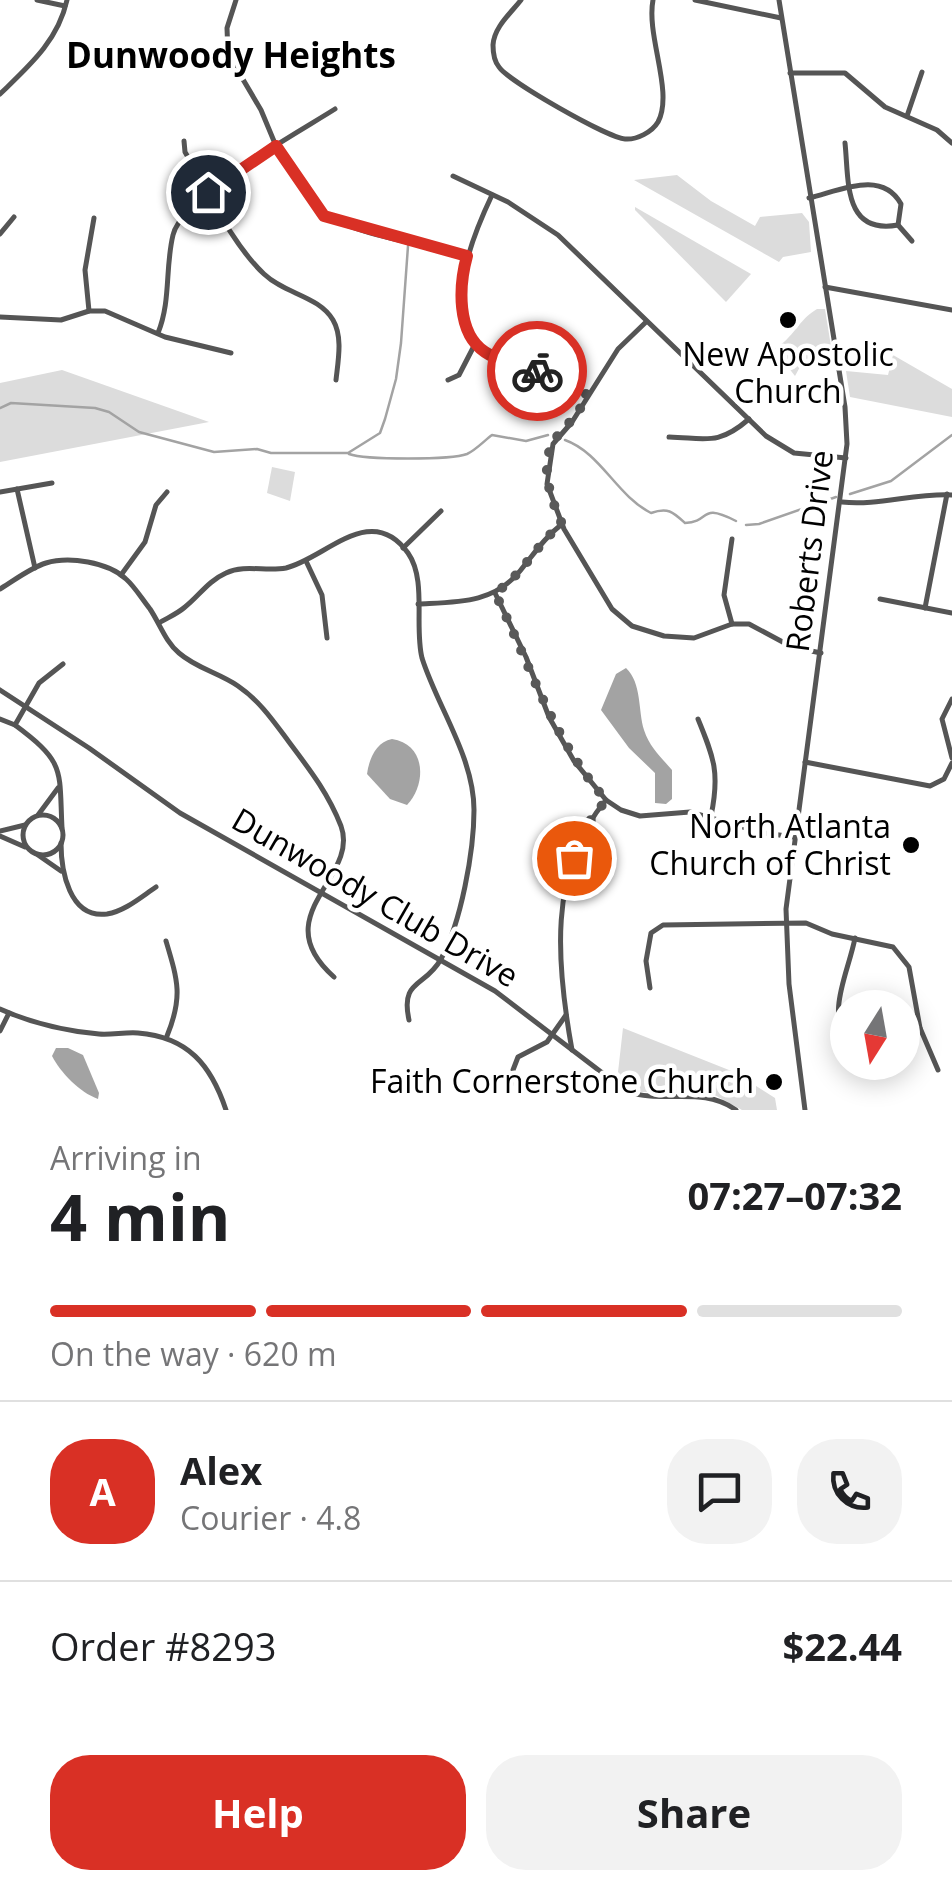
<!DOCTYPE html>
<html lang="en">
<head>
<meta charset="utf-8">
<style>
	:root { --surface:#fff; --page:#f2f2f2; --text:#202124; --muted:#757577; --line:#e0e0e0; --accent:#d93025 }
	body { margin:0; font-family:"Open Sans",sans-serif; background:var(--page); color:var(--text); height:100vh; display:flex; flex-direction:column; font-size:38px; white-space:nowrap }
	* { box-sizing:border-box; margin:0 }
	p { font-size:32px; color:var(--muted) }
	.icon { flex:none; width:55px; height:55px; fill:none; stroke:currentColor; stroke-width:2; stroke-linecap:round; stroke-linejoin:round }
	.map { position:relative; height:1110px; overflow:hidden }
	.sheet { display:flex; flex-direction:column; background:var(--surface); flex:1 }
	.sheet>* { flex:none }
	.needle { width:65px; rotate:191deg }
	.tools { position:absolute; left:830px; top:990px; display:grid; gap:20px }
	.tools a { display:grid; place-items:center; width:90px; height:90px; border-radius:50%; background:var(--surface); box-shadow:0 5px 25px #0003; font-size:50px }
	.pin { position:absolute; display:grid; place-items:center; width:85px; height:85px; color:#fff; margin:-42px; border:5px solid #fff; border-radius:50%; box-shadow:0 2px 10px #0007 }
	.courier { position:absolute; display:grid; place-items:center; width:100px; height:100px; margin:-50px; border:8px solid #d93025; border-radius:50%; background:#fff; color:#222; box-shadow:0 2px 12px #0007 }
	.head em { font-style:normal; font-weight:700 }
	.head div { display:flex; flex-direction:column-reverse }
	.head { display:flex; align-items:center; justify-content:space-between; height:170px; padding:0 50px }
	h1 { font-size:65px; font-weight:700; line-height:75px }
	.bar { display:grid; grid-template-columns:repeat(4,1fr); gap:15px 10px; align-content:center; height:120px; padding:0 50px }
	.bar i { height:12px; border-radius:8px; background:var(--line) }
	.bar .current { background:var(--accent) }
	.bar p { grid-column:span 4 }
	.line { display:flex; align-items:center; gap:25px; padding:0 50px; border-top:2px solid var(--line) }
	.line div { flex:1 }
	.round { display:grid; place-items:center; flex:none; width:105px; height:105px; border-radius:40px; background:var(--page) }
	.button { display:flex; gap:20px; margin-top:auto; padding:20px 50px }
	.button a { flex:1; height:115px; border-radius:40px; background:var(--accent); color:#fff; font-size:40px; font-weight:700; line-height:115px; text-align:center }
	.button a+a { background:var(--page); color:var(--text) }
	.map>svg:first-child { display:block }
	.green { fill:#dcdcdc }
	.water { fill:#a3a3a3 }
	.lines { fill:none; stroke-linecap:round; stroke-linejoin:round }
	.stream { stroke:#a3a3a3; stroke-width:2.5 }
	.minor { stroke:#555; stroke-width:5 }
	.done { stroke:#595959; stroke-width:10; stroke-dasharray:0 18 }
	.route { stroke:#d93025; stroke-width:12 }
	.poi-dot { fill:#000; stroke:#fff; stroke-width:4 }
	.labels { text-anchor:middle; stroke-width:9; stroke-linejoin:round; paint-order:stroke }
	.poi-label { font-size:32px; fill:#000; stroke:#fff; text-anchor:end }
	.street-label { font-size:32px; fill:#000; stroke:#fff }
	.neighbourhood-label { font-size:35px; font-weight:bold; fill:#000; stroke:#fff }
</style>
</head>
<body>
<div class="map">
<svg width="952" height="1110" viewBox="0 0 952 1110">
	<rect width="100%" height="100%" fill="#fff"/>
	<g class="green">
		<path d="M677,175L711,201L755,226L760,217L802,213L809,222L811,252L783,257L779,262L634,180Z"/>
		<path d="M635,207L751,274L726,302L635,210Z"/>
		<path d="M817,309H825L834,365H801L795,376L774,349C794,338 798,320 817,309Z"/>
		<path d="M893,355L952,389V417L850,397L846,371L888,375Z"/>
		<path d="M62,370L209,422L0,462V383Z"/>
		<path d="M272,467L295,472L290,501L267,493Z"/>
		<path d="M623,1028L734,1072L775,1098L777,1110H742L711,1093L641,1092L617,1081Z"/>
	</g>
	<g class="water">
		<path d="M626,668C642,683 638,711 644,730C650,748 661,757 672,770V799L666,804L655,803V773L629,748L601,710L616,674Z"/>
		<path d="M392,739C426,744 427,784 407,805L390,799L367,774C369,759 376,742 392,739Z"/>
		<path d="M56,1048H68L83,1055L99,1093L98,1099C79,1092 61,1073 52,1056Z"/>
	</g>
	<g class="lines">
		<g class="stream">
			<path d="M0,408L11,403L95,408L109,412L139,432L214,452L257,449L271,453H348L380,433L385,419L396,379L401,343L408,246"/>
			<path d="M565,440C601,453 616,495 651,513C668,507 673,512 685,523C712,522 698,502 736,521"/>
			<path d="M349,454C365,460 451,460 467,454C476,450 485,440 492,435L526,441L548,435"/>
			<path d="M850,494L891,481L952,435"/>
			<path d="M746,525L759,524L836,497"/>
		</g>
		<g class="minor">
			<path d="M37,0L65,6"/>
			<path d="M236,0L227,28L228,54L261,110L276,146L317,209C340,232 432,246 467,256"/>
			<path d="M521,0C511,13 494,27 493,45C493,52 494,61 499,67C508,81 608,138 625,139C637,140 652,132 658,122C674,92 646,36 653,0"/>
			<path d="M695,0L781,18"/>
			<path d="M779,0L845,407L847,444L786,909L789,984L805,1110"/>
			<path d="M790,73H845L885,107L937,130L952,143"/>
			<path d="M0,94C29,66 58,41 67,0"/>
			<path d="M907,116L922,72"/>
			<path d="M184,141L185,152C208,191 231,243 264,274C285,294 319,296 333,320C343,337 338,361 336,380"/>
			<path d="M453,176L508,202L558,235L766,436L794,453L846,458"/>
			<path d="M492,195C473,235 436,322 487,353C504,364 527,367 546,374C560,379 574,387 587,395"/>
			<path d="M809,198C839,191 882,169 901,204L898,225C843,235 849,180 845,143"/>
			<path d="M898,225L912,241"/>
			<path d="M0,234L14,217"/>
			<path d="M825,287L952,310"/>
			<path d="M89,311L85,270L94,218"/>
			<path d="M0,317L61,320L89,311H105L165,337L231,353"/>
			<path d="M646,322L618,349L572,422L553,444L547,484L564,529L612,609L632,626L664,636L694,638L732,624H749L792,647L821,653"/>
			<path d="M158,333C171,301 165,268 173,235C182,196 299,132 335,109"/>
			<path d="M448,380L459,375L475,344"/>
			<path d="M669,437C706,438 718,446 749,419"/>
			<path d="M17,489L35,568"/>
			<path d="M0,492L52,483"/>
			<path d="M842,502C878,506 915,493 952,495"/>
			<path d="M732,539L724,595L732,624"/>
			<path d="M403,548L441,511"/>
			<path d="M306,561L322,595L327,638"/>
			<path d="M121,575L145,542L156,505L167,492"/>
			<path d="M0,589C15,580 30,568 46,563C69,556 108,562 126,579C135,587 142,599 150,609C160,624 165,641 179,653C196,668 219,673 238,686C260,701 274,722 289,742C310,770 328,793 341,826C360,878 264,915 334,977"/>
			<path d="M495,593L526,657L549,717L574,761L606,800L621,810L640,816L690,812L764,833L794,837"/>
			<path d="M880,599L952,613"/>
			<path d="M418,604C456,602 493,604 520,571C534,554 544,538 562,524"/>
			<path d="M925,608L947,494"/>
			<path d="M159,623C167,618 177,614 185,607C199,596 208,581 226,573C245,564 266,572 286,568C326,558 371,501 408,553C427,580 414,626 422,658C437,706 474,757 474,810C474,851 461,923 441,959C425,988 400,979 409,1020"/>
			<path d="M0,690L89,748L180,813L495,991L626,1091C663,1105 701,1085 736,1110"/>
			<path d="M952,699L942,719L952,758"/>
			<path d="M0,719L15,725"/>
			<path d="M698,719C714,758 720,773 711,816"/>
			<path d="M805,762L930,786L944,779L952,763"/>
			<circle cx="43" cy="835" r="20"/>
			<path d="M38,815L58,788"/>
			<path d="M62,828C59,769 66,763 15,725L39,683L63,664"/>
			<path d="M0,831L25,825"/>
			<path d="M0,836L25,847"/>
			<path d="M61,843C61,870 69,919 107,914C125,911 141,897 156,887"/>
			<path d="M38,855L61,871"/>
			<path d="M166,941C178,981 183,997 167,1036"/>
			<path d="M650,988L646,961L651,933L663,925L806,923L832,934L893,947L909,967L920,1028L938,1070"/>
			<path d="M0,1009C31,1023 65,1031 99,1034C112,1035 125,1032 138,1033C188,1037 211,1065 226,1110"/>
			<path d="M0,1031L9,1013"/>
			<path d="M902,1035L920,1028"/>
			<path d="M848,1044C826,1011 848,974 855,938"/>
			<path d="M572,1050C557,967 547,870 606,800"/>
			<path d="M516,1085L513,1070L518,1057L547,1042L566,1015"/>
		</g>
	</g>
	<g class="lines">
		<path class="done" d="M537,371L588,395C580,411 571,421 560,433C536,459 550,497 562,524C536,544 523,575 495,593C530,664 552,739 606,800L581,833L574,858"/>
		<path class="route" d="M208,192L276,146L324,216L467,256C459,285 456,333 485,352C500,362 521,366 537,371"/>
	</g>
	<g class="poi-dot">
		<circle cx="788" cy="320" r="10"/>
		<circle cx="911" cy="845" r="10"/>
		<circle cx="774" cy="1082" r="10"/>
	</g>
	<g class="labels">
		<g class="poi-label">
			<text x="788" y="366" text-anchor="middle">New Apostolic<tspan x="788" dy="37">Church</tspan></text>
			<text x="891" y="838">North Atlanta<tspan x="891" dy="37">Church of Christ</tspan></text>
			<text x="754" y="1093">Faith Cornerstone Church</text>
		</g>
		<g class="street-label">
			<text transform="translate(810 551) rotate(-83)" y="11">Roberts Drive</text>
			<text transform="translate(375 898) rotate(30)" y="11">Dunwoody Club Drive</text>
		</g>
		<g class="neighbourhood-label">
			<text x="231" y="68">Dunwoody Heights</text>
		</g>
	</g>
</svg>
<div class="tools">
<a><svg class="needle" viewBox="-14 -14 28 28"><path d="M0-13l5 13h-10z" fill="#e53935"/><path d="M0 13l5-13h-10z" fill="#757577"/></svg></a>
</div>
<div class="pin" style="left:574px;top:858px;background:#ea580c"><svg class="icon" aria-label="bag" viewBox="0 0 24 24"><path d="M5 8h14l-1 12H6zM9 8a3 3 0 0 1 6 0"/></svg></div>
<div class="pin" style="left:208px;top:192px;background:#1f2937"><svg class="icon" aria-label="home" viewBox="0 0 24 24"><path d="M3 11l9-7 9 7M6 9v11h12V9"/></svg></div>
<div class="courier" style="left:537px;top:371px"><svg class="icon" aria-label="bike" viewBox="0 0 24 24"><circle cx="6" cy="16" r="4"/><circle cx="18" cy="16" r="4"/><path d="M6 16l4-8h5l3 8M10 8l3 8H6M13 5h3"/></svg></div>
</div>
<section class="sheet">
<div class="head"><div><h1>4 min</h1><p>Arriving in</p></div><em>07:27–07:32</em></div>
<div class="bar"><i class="current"></i><i class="current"></i><i class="current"></i><i></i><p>On the way · 620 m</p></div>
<div class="line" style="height:180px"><b class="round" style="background:var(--accent);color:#fff">A</b><div><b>Alex</b><p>Courier · 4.8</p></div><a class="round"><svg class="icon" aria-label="chat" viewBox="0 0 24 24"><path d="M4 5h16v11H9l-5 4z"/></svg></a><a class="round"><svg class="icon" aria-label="phone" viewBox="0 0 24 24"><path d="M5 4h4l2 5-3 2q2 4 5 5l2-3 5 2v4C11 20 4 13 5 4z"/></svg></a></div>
<div class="line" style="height:130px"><div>Order #8293</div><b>$22.44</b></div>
<div class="button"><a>Help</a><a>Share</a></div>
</section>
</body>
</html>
